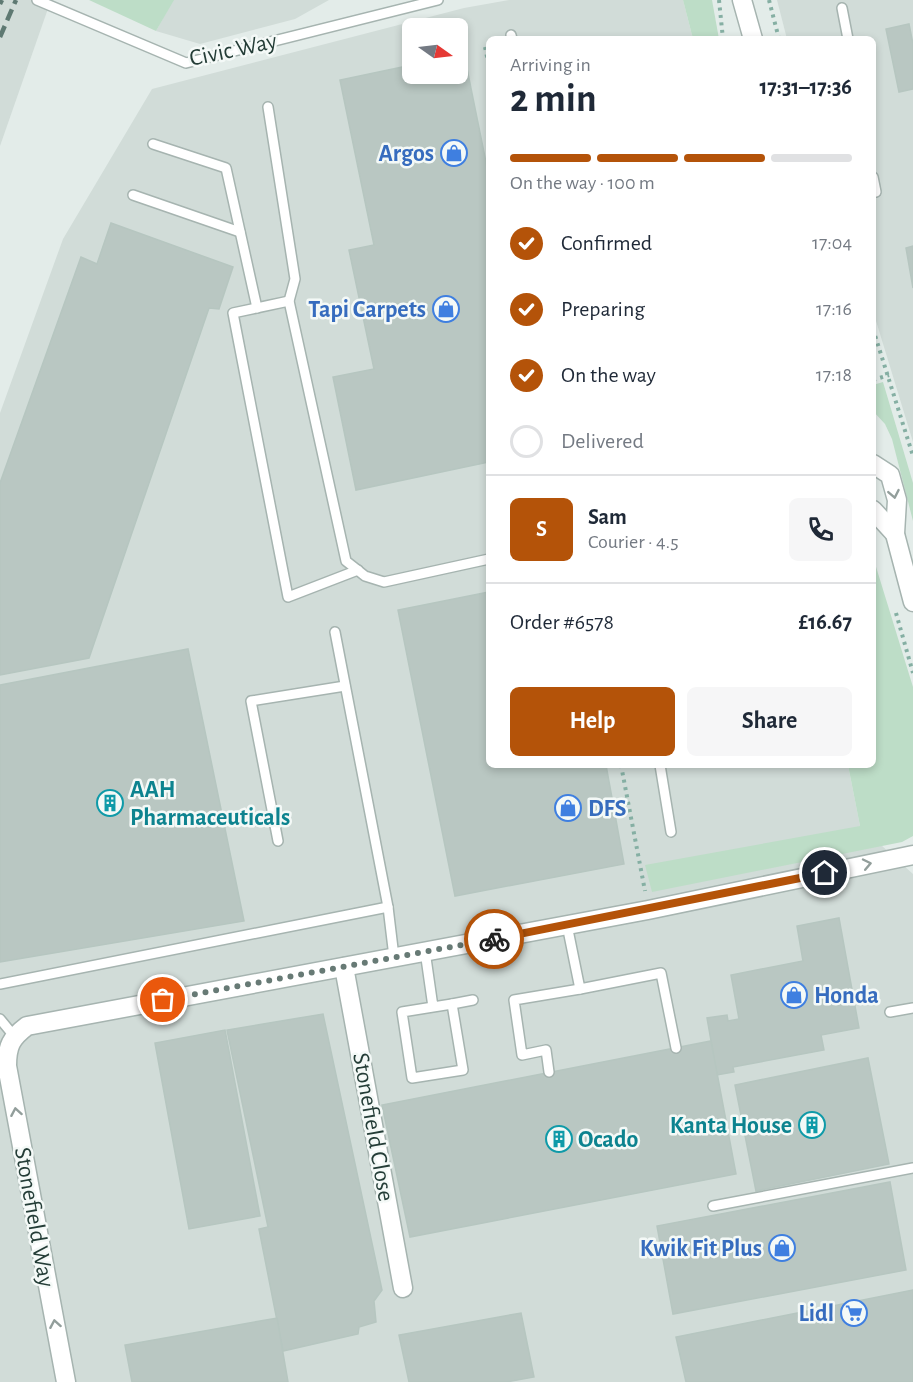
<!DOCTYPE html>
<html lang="en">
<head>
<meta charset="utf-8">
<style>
	:root { --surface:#fff; --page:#f6f6f7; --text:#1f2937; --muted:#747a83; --line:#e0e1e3; --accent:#b45309 }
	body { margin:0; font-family:"Alegreya Sans",sans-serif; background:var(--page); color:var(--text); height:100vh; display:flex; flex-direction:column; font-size:22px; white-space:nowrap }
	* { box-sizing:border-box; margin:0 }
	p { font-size:20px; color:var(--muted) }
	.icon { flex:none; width:33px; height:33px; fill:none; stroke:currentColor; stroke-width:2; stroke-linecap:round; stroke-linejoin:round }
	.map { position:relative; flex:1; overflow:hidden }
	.details { position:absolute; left:486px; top:36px; width:390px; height:732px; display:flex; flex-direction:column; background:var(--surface); border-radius:9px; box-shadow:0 3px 9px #0003 }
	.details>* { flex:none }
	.needle { width:39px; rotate:104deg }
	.controls { position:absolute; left:402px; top:18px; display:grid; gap:12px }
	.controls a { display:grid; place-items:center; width:66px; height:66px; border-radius:9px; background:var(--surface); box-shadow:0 3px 9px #0003; font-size:30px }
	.pin { position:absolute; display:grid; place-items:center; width:51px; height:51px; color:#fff; margin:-26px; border:3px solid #fff; border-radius:50%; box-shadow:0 2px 6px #0007 }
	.courier { position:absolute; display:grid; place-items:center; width:60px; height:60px; margin:-30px; border:4px solid #b45309; border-radius:50%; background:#fff; color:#222; box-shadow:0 2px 8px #0007 }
	.headline em { font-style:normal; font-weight:700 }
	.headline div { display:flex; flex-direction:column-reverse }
	.headline { display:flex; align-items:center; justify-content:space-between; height:102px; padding:0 24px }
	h1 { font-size:39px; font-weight:700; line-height:45px }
	.bar { display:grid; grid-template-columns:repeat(4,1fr); gap:9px 6px; align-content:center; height:72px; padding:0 24px }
	.bar i { height:8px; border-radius:4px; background:var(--line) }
	.bar .current { background:var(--accent) }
	.bar p { grid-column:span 4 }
	.line { display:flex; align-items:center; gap:15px; padding:0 24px; border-top:2px solid var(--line) }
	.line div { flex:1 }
	.round { display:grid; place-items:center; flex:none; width:63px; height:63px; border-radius:9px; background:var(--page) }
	ol { padding:0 24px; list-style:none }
	li { display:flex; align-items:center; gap:18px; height:66px }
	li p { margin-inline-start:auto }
	li .icon { padding:6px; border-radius:50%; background:var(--accent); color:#fff; stroke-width:4 }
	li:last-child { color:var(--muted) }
	li i { width:33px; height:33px; border:3px solid var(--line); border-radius:50% }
	.primary-button { display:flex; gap:12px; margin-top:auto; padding:12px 24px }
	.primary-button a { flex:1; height:69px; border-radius:9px; background:var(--accent); color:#fff; font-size:24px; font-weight:700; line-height:69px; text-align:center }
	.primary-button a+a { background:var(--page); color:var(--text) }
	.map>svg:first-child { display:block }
	.built { fill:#d1dcd8; fill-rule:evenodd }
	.green { fill:#bdddc7 }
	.building { fill:#b9c7c2; stroke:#b6c6c0; stroke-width:1.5 }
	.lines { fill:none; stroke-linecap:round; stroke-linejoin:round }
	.service-casing { stroke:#a6b4b0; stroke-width:12 }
	.minor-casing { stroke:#a6b4b0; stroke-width:21 }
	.tertiary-casing { stroke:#a6b4b0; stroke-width:21 }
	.path { stroke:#85afa3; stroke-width:4; stroke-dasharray:3 4.5; stroke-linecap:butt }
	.service { stroke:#fff; stroke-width:9 }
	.minor { stroke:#fff; stroke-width:18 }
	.tertiary { stroke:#fff; stroke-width:18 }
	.rail { stroke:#5e7972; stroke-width:4.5; stroke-dasharray:12 6; stroke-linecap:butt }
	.oneway { stroke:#929e9b }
	.done { stroke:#677a75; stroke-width:6; stroke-dasharray:0 10.8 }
	.route { stroke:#b45309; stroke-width:8 }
	.labels { text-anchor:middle; stroke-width:5; stroke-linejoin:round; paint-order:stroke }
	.street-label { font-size:24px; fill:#243d37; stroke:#f4f9f7 }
	.shop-label { font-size:24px; font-weight:bold; fill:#366cbe; stroke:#f4f9f7; text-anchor:end }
	.culture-label { font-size:24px; font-weight:bold; fill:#0d838f; stroke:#f4f9f7; text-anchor:start }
</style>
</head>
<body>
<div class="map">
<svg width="913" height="1382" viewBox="0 0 913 1382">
	<rect width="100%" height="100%" fill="#e3ece9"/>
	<g class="built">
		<path d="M0,0H51L0,146Z"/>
		<path d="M173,0H329L295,19L200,44L156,31Z"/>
		<path d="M509,0H683L693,39H489V765H848L860,826L913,874V1382H0V413L63,239L152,89L464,8ZM412,28H458V74H412Z"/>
		<path d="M777,0H913V442L873,311V39H787Z"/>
	</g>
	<g class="green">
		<path d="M89,0H174L156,31Z"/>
		<path d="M683,0H712L719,39H693Z"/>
		<path d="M883,382L913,483V521L892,439L885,424L873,411V385Z"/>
		<path d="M873,557L913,687V836L902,842L652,892L645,865L860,826L848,765H873Z"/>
	</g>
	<g class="building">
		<path d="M909,24L913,44V89L899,92L886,29Z"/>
		<path d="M464,54L489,177V462L356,490L333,377L374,369L349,250L374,245L340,80L412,65V74H458V56Z"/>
		<path d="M111,223L233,267L219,309L209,308L89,658L0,675V483L81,257L97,264Z"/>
		<path d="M913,246V288L906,248Z"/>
		<path d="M489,592V765H606L624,864L455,896L398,610Z"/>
		<path d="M188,649L244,921L0,962V685Z"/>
		<path d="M839,918L859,1028L821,1035L824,1050L733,1067L734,1072L717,1075L707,1018L727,1015L728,1021L739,1019L731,975L803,961L797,926Z"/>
		<path d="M323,1014L382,1290L374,1301L376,1322L359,1327L358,1334L283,1351L259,1229L268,1227L227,1030Z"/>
		<path d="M225,1030L260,1216L189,1229L155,1043Z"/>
		<path d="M711,1041L736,1174L410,1237L382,1105Z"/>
		<path d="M868,1058L889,1164L756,1191L735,1085Z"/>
		<path d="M890,1182L906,1270L673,1314L657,1226Z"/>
		<path d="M913,1290V1382H686L676,1337Z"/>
		<path d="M521,1313L534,1377L506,1382H409L399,1335Z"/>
		<path d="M277,1318L288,1382H132L125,1345Z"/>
	</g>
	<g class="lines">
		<defs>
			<g id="service">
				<path d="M37,0L186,63L438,0"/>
				<path d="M842,8L848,39"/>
				<path d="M511,35L512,39"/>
				<path d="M268,107L295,279L289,301L346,561L365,576L384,582L489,559"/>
				<path d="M153,144L226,168L257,308"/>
				<path d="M873,177L876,192"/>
				<path d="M133,195L240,232"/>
				<path d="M289,301L233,313L288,597L358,570"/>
				<path d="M335,632L388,907L394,957"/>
				<path d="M660,765L671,832"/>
				<path d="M278,841L251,701L345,686"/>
				<path d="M567,925L580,989L661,973L676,1048"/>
				<path d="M425,951L433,1007L402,1012L412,1078L463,1070L452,1004L433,1007"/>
				<path d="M0,984L388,907"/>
				<path d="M452,1004L473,1000"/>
				<path d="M890,1012L913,1008"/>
				<path d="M0,1019L14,1036"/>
				<path d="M549,1072L546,1050L522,1055L514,1000L580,989"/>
				<path d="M713,1206L913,1168"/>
			</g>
			<g id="minor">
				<path d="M344,967L403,1288"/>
				<path d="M66,1382L7,1066C7,1046 11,1038 27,1026L648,910L913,855"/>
			</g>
			<g id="tertiary">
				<path d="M742,0L753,39"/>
				<path d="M873,464L890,475L897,500L895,534L913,602"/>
				<path d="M873,510L895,534"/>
			</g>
		</defs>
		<use href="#service" class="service-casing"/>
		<use href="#minor" class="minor-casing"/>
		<use href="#tertiary" class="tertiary-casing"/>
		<g class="path">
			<path d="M719,0L723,39"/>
			<path d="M769,0L779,39"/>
			<path d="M485,47L489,66"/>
			<path d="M873,329L913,456"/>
			<path d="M873,380L889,375"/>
			<path d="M896,613L913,673"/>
			<path d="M621,765L645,891"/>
		</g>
		<use href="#service" class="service"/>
		<use href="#minor" class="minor"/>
		<use href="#tertiary" class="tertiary"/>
		<g class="rail">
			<path d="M0,4L2,0"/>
			<path d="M0,37L16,0"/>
		</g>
	</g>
	<defs><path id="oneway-chevron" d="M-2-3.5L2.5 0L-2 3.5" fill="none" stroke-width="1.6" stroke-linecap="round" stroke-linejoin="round" transform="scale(1.5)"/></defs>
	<g class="oneway">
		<use href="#oneway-chevron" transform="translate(894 494) rotate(79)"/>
		<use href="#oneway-chevron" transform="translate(867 864) rotate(-12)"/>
		<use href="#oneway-chevron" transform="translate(16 1112) rotate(-100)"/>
		<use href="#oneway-chevron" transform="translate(55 1324) rotate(-100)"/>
	</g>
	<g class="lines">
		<path class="done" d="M163,1000L494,939"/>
		<path class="route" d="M494,939L825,873"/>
	</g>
	<defs>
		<symbol id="shop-ring" viewBox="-11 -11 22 22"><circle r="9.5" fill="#f4f9f7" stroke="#3f7fe0" stroke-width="1.5"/><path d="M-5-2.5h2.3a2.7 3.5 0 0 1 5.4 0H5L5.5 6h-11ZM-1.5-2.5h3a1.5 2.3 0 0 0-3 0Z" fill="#3f7fe0"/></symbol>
		<symbol id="building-ring" viewBox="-11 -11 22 22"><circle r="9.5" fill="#f4f9f7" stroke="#0f9aa8" stroke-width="1.5"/><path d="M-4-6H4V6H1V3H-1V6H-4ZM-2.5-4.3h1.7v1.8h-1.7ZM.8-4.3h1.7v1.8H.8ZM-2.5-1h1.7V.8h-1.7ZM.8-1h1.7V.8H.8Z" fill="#0f9aa8"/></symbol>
		<symbol id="supermarket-ring" viewBox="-11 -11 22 22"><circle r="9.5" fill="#f4f9f7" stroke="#3f7fe0" stroke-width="1.5"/><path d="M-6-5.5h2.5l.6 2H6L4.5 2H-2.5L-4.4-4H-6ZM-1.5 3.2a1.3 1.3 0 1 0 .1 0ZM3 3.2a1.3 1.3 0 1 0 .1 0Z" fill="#3f7fe0"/></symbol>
	</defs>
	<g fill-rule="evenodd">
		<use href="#shop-ring" x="439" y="138" width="30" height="30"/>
		<use href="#shop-ring" x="431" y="294" width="30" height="30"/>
		<use href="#building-ring" x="95" y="788" width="30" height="30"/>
		<use href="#shop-ring" x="553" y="793" width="30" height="30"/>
		<use href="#shop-ring" x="779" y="980" width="30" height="30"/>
		<use href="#building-ring" x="797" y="1110" width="30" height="30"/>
		<use href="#building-ring" x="544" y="1124" width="30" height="30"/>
		<use href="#shop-ring" x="767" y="1233" width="30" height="30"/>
		<use href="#supermarket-ring" x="839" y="1298" width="30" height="30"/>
	</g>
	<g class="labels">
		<g class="street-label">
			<text transform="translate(233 49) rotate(-12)" y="8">Civic Way</text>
			<text transform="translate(374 1127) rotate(80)" y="8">Stonefield Close</text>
			<text transform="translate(35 1217) rotate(80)" y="8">Stonefield Way</text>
		</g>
		<g class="shop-label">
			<text x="434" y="161">Argos</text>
			<text x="426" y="317">Tapi Carpets</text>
			<text x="588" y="816" text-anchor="start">DFS</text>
			<text x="814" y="1003" text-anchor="start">Honda</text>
			<text x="762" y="1256">Kwik Fit Plus</text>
			<text x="834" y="1321">Lidl</text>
		</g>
		<g class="culture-label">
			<text x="130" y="797">AAH<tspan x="130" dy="28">Pharmaceuticals</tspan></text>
			<text x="792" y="1133" text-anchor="end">Kanta House</text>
			<text x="578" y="1147">Ocado</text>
		</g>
	</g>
</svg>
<div class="controls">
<a><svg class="needle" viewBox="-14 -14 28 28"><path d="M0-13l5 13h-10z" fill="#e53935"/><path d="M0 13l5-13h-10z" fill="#747a83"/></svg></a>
</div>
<div class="pin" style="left:163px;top:1000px;background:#ea580c"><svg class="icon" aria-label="bag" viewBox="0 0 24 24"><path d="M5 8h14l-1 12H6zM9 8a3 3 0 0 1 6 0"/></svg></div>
<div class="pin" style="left:825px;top:873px;background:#1f2937"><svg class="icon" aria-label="home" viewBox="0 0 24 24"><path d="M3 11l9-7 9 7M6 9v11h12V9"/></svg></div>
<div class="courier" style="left:494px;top:939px"><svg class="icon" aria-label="bike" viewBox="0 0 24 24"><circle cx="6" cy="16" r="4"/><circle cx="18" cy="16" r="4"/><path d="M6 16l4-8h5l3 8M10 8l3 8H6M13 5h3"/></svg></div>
<section class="details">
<div class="headline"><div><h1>2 min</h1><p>Arriving in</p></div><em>17:31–17:36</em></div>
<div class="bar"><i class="current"></i><i class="current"></i><i class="current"></i><i></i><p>On the way · 100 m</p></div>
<ol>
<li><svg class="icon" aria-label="check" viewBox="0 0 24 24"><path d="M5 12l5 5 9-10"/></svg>Confirmed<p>17:04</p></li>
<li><svg class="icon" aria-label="check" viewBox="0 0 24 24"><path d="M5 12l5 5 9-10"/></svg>Preparing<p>17:16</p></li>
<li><svg class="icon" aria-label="check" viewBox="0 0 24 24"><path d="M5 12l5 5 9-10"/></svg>On the way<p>17:18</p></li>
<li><i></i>Delivered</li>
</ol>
<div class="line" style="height:108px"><b class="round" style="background:var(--accent);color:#fff">S</b><div><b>Sam</b><p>Courier · 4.5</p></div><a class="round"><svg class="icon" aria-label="phone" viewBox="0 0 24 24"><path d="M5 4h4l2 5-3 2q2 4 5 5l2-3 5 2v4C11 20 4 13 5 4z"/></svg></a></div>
<div class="line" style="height:78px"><div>Order #6578</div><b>£16.67</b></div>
<div class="primary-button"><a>Help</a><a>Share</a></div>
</section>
</div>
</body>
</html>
